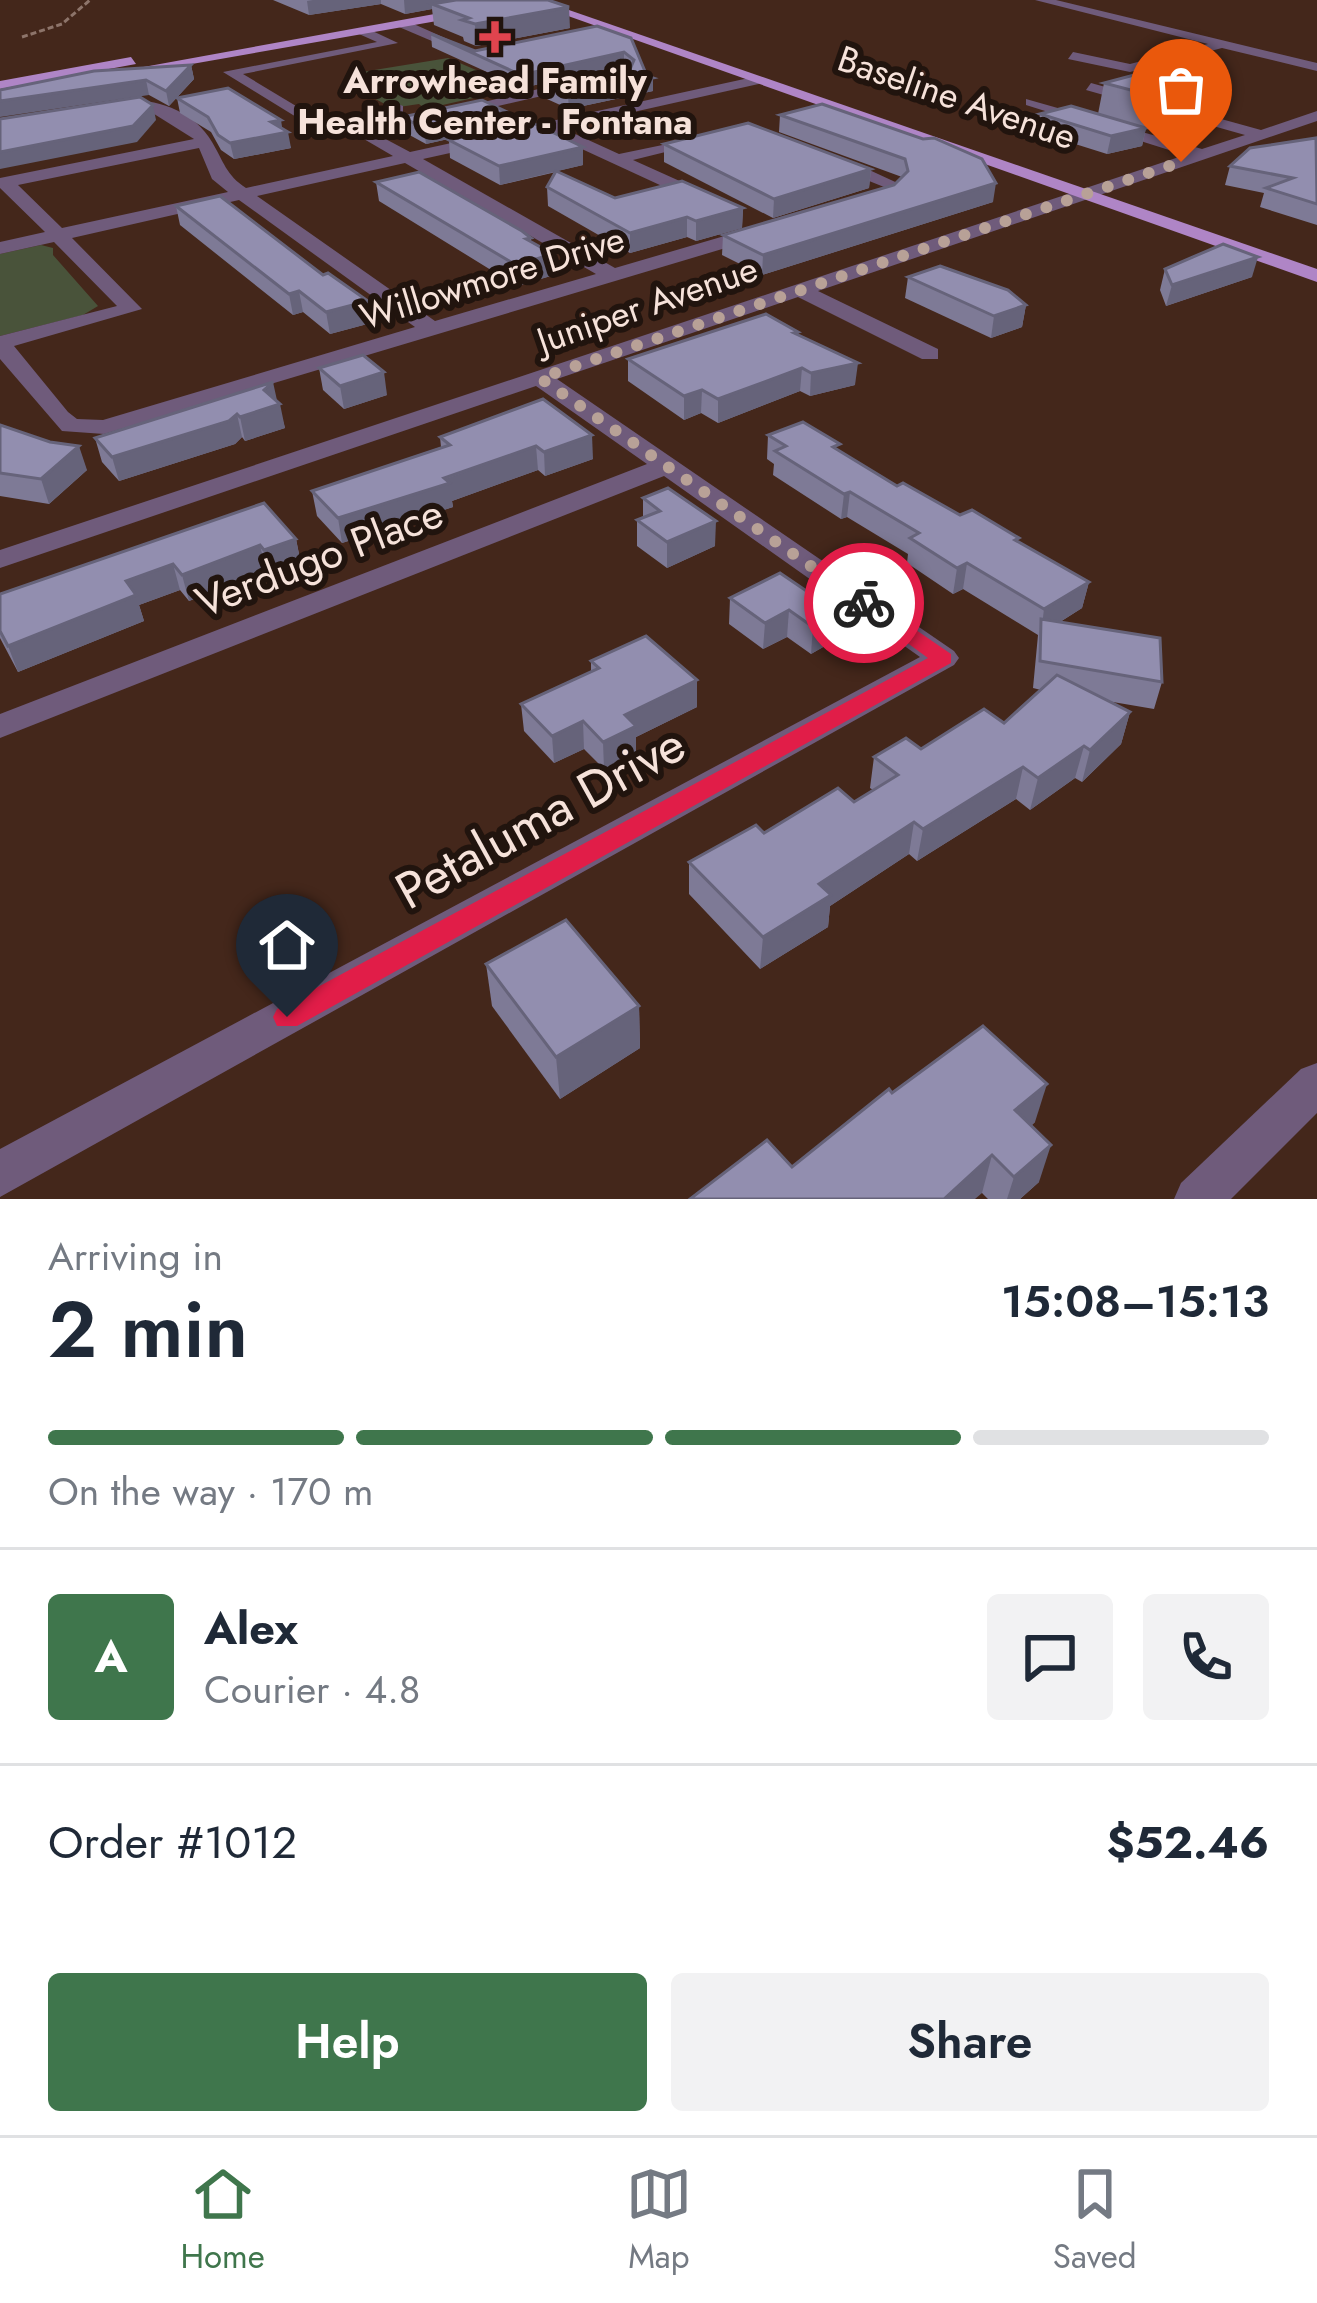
<!DOCTYPE html>
<html lang="en">
<head>
<meta charset="utf-8">
<style>
	:root { --surface:#fff; --page:#f2f2f3; --text:#1f2937; --muted:#747a83; --line:#e0e1e3; --accent:#3f764c }
	body { margin:0; font-family:Jost,sans-serif; background:var(--page); color:var(--text); height:100vh; display:flex; flex-direction:column; font-size:45px; white-space:nowrap }
	* { box-sizing:border-box; margin:0 }
	p { font-size:39px; color:var(--muted) }
	.icon { flex:none; width:66px; height:66px; fill:none; stroke:currentColor; stroke-width:2; stroke-linecap:round; stroke-linejoin:round }
	.map { position:relative; height:1199px; overflow:hidden }
	.drawer { display:flex; flex-direction:column; background:var(--surface); flex:1 }
	.drawer>* { flex:none }
	.pin { position:absolute; display:grid; place-items:center; width:102px; height:102px; color:#fff; margin:-123px -51px; border-radius:50% 50% 50% 0; rotate:-45deg; box-shadow:0 0 12px #0007 }
	.pin .icon { rotate:45deg }
	.courier { position:absolute; display:grid; place-items:center; width:120px; height:120px; margin:-60px; border:9px solid #e11d48; border-radius:50%; background:#fff; color:#222; box-shadow:0 3px 15px #0007 }
	.overview em { font-style:normal; font-weight:600 }
	.overview div { display:flex; flex-direction:column-reverse }
	.overview { display:flex; align-items:center; justify-content:space-between; height:204px; padding:0 48px }
	h1 { font-size:78px; font-weight:600; line-height:90px }
	.bar { display:grid; grid-template-columns:repeat(4,1fr); gap:18px 12px; align-content:center; height:144px; padding:0 48px }
	.bar i { height:15px; border-radius:9px; background:var(--line) }
	.bar .on { background:var(--accent) }
	.bar p { grid-column:span 4 }
	.line { display:flex; align-items:center; gap:30px; padding:0 48px; border-top:3px solid var(--line) }
	.line div { flex:1 }
	.round { display:grid; place-items:center; flex:none; width:126px; height:126px; border-radius:12px; background:var(--page) }
	.button { display:flex; gap:24px; margin-top:auto; padding:24px 48px }
	.button a { flex:1; height:138px; border-radius:12px; background:var(--accent); color:#fff; font-size:48px; font-weight:600; line-height:138px; text-align:center }
	.button a+a { background:var(--page); color:var(--text) }
	.tab-bar { display:flex; justify-content:space-around; align-items:center; height:168px; border-top:3px solid var(--line); background:var(--surface); font-size:33px; color:var(--muted) }
	.tab-bar a { display:grid; justify-items:center; gap:6px }
	.tab-bar .on { color:var(--accent) }
	.map>svg:first-child { display:block }
	.green { fill:#49533a }
	.lines { fill:none; stroke-linecap:round; stroke-linejoin:round }
	.path { stroke:#8d746a; stroke-width:3; stroke-dasharray:6 3; stroke-linecap:butt }
	.minor { fill:#6f5b7b; fill-rule:evenodd }
	.major { fill:#af85c6; fill-rule:evenodd }
	.wall { fill:#7e7a96 }
	.shaded-wall { fill:#66637a }
	.building { fill:#928eaf; stroke:#66637a; stroke-width:3 }
	.route { fill:#e11d48 }
	.done { stroke:#b8a197; stroke-width:12; stroke-dasharray:0 21.6 }
	.health-dot { fill:#e0444e; stroke:#21140e; stroke-width:4.5 }
	.labels { text-anchor:middle; stroke-width:12; stroke-linejoin:round; paint-order:stroke }
	.far-poi-label { font-size:36px; font-weight:bold; fill:#f6e2da; stroke:#21140e }
	.far-street-label { font-size:36px; fill:#f6e2da; stroke:#21140e }
	.street-label { font-size:42px; fill:#f6e2da; stroke:#21140e }
	.near-street-label { font-size:51px; fill:#f6e2da; stroke:#21140e }
</style>
</head>
<body>
<div class="map">
<svg width="1317" height="1199" viewBox="0 0 1317 1199">
	<rect width="100%" height="100%" fill="#44271b"/>
	<g class="green">
		<path d="M448,58L518,88L425,109L419,104L392,108L350,85L362,72Z"/>
		<path d="M41,245L53,248V255L98,306L83,315L0,336V254Z"/>
	</g>
	<g class="lines">
		<path class="path" d="M22,37L62,24L90,0"/>
		<g class="minor">
			<path d="M1035,0H1056L1317,63V71L1222,48L1130,72L1068,59L1073,52L1130,64L1208,44Z"/>
			<path d="M399,21H407L472,50L460,53L399,27Z"/>
			<path d="M364,27L398,43L243,74L321,121L398,104L403,106V112L319,131L223,72L377,42L359,34Z"/>
			<path d="M758,76L763,83L562,128L619,154L706,136V142L633,160L713,196V204H701L545,132L423,159L615,268L762,225L769,227V235L104,434L62,431L0,359V336L117,306L54,242L0,254V242L45,232L0,188V178L194,139L143,107L115,110L107,105L110,102C146,95 192,107 212,142C224,162 226,175 246,188L393,156L357,135V129L363,127L410,152ZM199,148L212,179L228,192L62,228L18,185ZM405,163L596,274L435,321L257,196ZM239,200L415,327L103,420L77,419L68,412L14,346L142,309L72,238Z"/>
			<path d="M585,78L590,85L450,117L442,112Z"/>
			<path d="M1091,83L1261,130L1317,111V121L818,291L938,349V359H922L798,297L557,379L954,651L959,658L954,665L0,1197V1149L920,657L664,476L0,738V714L647,464L536,386L0,568V550L1185,155L1026,105V99L1202,149L1245,135L1086,90Z"/>
			<path d="M827,156H839L904,186L891,200L854,207V199L884,187L827,164Z"/>
			<path d="M1317,1063V1113L1231,1199H1174L1181,1183L1301,1069Z"/>
		</g>
		<g class="major">
			<path d="M523,0H540L1317,269V282Z"/>
			<path d="M473,7L477,14L112,78L105,74Z"/>
			<path d="M131,57L136,64L0,89V81Z"/>
		</g>
	</g>
	<g class="wall">
		<path d="M273,0H548L570,28L476,46L464,41L463,37L434,25L432,9L405,14L381,4L309,15Z"/>
		<path d="M431,34L475,51L631,38L647,76L653,78V91L569,109L547,99L546,86L628,68L624,65L522,88L432,47Z"/>
		<path d="M191,65L194,79L169,106L149,95L94,71Z"/>
		<path d="M1104,83L1207,94L1199,127L1172,136L1138,126L1146,128L1142,146L1107,154L1037,132L1040,114H1098Z"/>
		<path d="M177,98L282,128L291,148L234,159L221,150L211,132L180,113Z"/>
		<path d="M822,104L993,202L762,275L722,255L723,235L894,185L902,177L779,132L780,115Z"/>
		<path d="M505,111L506,126L426,144L404,132L402,117Z"/>
		<path d="M1317,138V225L1260,207L1264,193L1225,185L1230,166Z"/>
		<path d="M449,140L583,147V165L557,171L615,198L743,208L742,228L696,241L687,237L630,253L548,206L547,187L556,172L500,185L450,158Z"/>
		<path d="M664,144L871,169L869,188L773,218L664,162Z"/>
		<path d="M376,182L531,238V242L553,254L554,275L517,286L379,201Z"/>
		<path d="M176,206L323,275L368,301L371,323L330,334L303,312L293,315L180,225Z"/>
		<path d="M1165,269L1252,277L1166,306L1160,290Z"/>
		<path d="M908,277L1026,305L1022,327L991,338L905,298Z"/>
		<path d="M798,335L855,385L810,396L800,391L718,423L701,413L684,420L628,381V359Z"/>
		<path d="M319,368L387,395L344,409L323,390Z"/>
		<path d="M543,399L593,459L545,476L538,470L452,501L453,507L342,543L317,516L312,491L441,447L440,437Z"/>
		<path d="M277,401L285,428L245,441L242,437L235,444L119,481L102,462L95,438Z"/>
		<path d="M0,425L87,470L49,504L0,496Z"/>
		<path d="M768,435L839,452L897,486L1018,543L1089,582L1082,608L1060,622L1162,682L1154,709L1107,701L1130,712L1121,744L1082,782L1075,778L1030,810L1016,799L917,861L909,854L830,906L828,927L760,969L689,894V862L764,833L854,802L873,790L870,788L874,757L921,749L1004,723L1041,690L1033,688L1038,635L963,589L953,594L907,563L908,554L847,517L841,519L773,475L774,464L767,459Z"/>
		<path d="M643,498L715,546L667,568L637,546V520L643,518Z"/>
		<path d="M296,539L301,564L270,575L266,571L189,601L180,590L139,605L144,621L18,672L0,638V594Z"/>
		<path d="M780,573L837,639L811,654L787,637L763,649L729,624L730,598Z"/>
		<path d="M591,661L697,680V707L636,737V753L604,769L584,749L554,763L524,731L521,704L591,672Z"/>
		<path d="M486,964L639,1006L640,1048L560,1099L492,1006Z"/>
		<path d="M892,1093L1035,1122L1031,1126L1039,1182L1020,1199H988L982,1193L792,1167Z"/>
	</g>
	<g class="shaded-wall">
		<path d="M313,0H381V4L309,15L307,1Z"/>
		<path d="M404,0H482L432,4V9L405,14Z"/>
		<path d="M569,7L570,28L476,46L475,24Z"/>
		<path d="M624,52V65L522,88L521,75Z"/>
		<path d="M191,65L194,79L169,106L166,91Z"/>
		<path d="M653,78V91L569,109L568,96Z"/>
		<path d="M146,80L149,95L0,117V101Z"/>
		<path d="M1207,94L1199,127L1172,136L1180,103Z"/>
		<path d="M153,105L156,120L137,142L0,169V152Z"/>
		<path d="M505,111L506,126L426,144L424,128Z"/>
		<path d="M281,120L283,133L288,132L291,148L234,159L230,143L271,122Z"/>
		<path d="M1146,128L1142,146L1107,154L1111,136Z"/>
		<path d="M583,147V165L500,185L499,166Z"/>
		<path d="M871,169L869,188L773,218L774,199Z"/>
		<path d="M996,183L993,202L762,275L763,255Z"/>
		<path d="M743,208L742,228L696,241V221Z"/>
		<path d="M687,217V237L630,253V233Z"/>
		<path d="M553,254L554,275L517,286L516,265Z"/>
		<path d="M1258,257L1252,277L1166,306L1172,285Z"/>
		<path d="M299,291L303,312L293,315L289,294Z"/>
		<path d="M368,301L371,323L330,334L326,312Z"/>
		<path d="M1026,305L1022,327L991,338L994,316Z"/>
		<path d="M858,363L855,385L810,396L811,373Z"/>
		<path d="M802,368L800,391L718,423V399Z"/>
		<path d="M384,372L387,395L344,409L340,386Z"/>
		<path d="M273,382L278,405L280,404L285,428L245,441L240,417Z"/>
		<path d="M702,390L701,413L684,420V396Z"/>
		<path d="M237,414L242,437L235,444L119,481L112,457Z"/>
		<path d="M592,435L593,459L545,476L544,452Z"/>
		<path d="M79,446L87,470L49,504L41,479Z"/>
		<path d="M536,446L538,470L452,501L453,507L342,543L338,518Z"/>
		<path d="M850,492L847,517L841,519L844,494Z"/>
		<path d="M716,521L715,546L667,568V542Z"/>
		<path d="M296,539L301,564L270,575L264,550Z"/>
		<path d="M260,545L266,571L189,601L182,575Z"/>
		<path d="M967,563L963,589L953,594L957,568Z"/>
		<path d="M173,564L180,590L139,605L144,621L18,672L8,646L126,581Z"/>
		<path d="M1089,582L1082,608L1041,634L1044,609Z"/>
		<path d="M789,610L787,637L763,649L765,623Z"/>
		<path d="M839,613L837,639L811,654L813,627Z"/>
		<path d="M697,680V707L636,737V753L604,769L603,742L625,715Z"/>
		<path d="M1130,712L1121,744L1082,782L1090,750Z"/>
		<path d="M583,721L584,749L554,763L552,736Z"/>
		<path d="M1084,746L1075,778L1030,810L1038,778Z"/>
		<path d="M1023,767L1016,799L917,861L923,829Z"/>
		<path d="M914,822L909,854L830,906L828,927L760,969L763,937L819,884Z"/>
		<path d="M639,1006L640,1048L560,1099L556,1057Z"/>
		<path d="M1047,1084L1035,1122L1004,1148L1015,1110Z"/>
		<path d="M1051,1145L1039,1182L1020,1199H1007L1014,1177Z"/>
		<path d="M992,1155L982,1193L975,1199H944Z"/>
	</g>
	<g class="building">
		<path d="M456,0H548L569,7L475,24L462,20L469,18L432,4Z"/>
		<path d="M597,26L631,38L647,76L653,78L568,96L546,86L631,67L634,60L624,52L521,75L431,34L475,51Z"/>
		<path d="M191,65L166,91L146,80L0,101V90L94,71Z"/>
		<path d="M1134,75L1207,94L1180,103L1104,83Z"/>
		<path d="M228,88L281,120L271,122L288,132L230,143L218,135L208,117L177,98Z"/>
		<path d="M140,97L153,105L133,126L0,152V119Z"/>
		<path d="M482,100L505,111L424,128L402,117Z"/>
		<path d="M822,104L923,139L934,138L982,159L996,183L763,255L723,235L894,185L908,171L905,159L780,115Z"/>
		<path d="M1071,106L1146,128L1111,136L1040,114Z"/>
		<path d="M531,122L583,147L499,166L449,140Z"/>
		<path d="M748,123L871,169L774,199L664,144Z"/>
		<path d="M1316,138L1317,204L1266,188L1293,178L1230,166L1250,148Z"/>
		<path d="M556,171L615,198L682,181L743,208L696,221L687,217L630,233L547,187Z"/>
		<path d="M419,172L522,231L531,238L526,239L553,254L516,265L376,182Z"/>
		<path d="M220,196L323,275L328,273L368,301L326,312L299,291L289,294L176,206Z"/>
		<path d="M1223,244L1258,257L1172,285L1165,269Z"/>
		<path d="M940,266L1008,290L1026,305L994,316L908,277Z"/>
		<path d="M766,314L798,332L794,333L858,363L811,373L802,368L718,399L702,390L684,396L628,359Z"/>
		<path d="M363,355L384,372L340,386L319,368Z"/>
		<path d="M273,382L264,390L280,404L240,417L237,414L229,421L112,457L95,438Z"/>
		<path d="M543,399L592,435L544,452L536,446L444,478L450,483L338,518L312,491L450,445L440,437Z"/>
		<path d="M803,422L840,444L833,447L897,486L903,483L960,515L972,510L1019,538L1015,540L1089,582L1044,609L967,563L957,568L910,538L919,533L850,492L844,494L775,451L786,446L768,435Z"/>
		<path d="M0,425L50,442L79,446L41,479L0,473Z"/>
		<path d="M668,488L716,521L667,542L637,520L660,511L643,498Z"/>
		<path d="M264,503L296,539L264,550L260,545L182,575L173,564L126,581L136,595L8,646L0,631V594Z"/>
		<path d="M780,573L839,613L813,627L789,610L765,623L730,598Z"/>
		<path d="M1041,619L1160,638L1162,682L1040,661Z"/>
		<path d="M646,636L697,680L625,715L636,726L603,742L583,721L552,736L521,704L599,668L591,661Z"/>
		<path d="M1057,675L1130,712L1090,750L1084,746L1038,778L1023,767L923,829L914,822L819,884L831,895L763,937L689,862L756,825L764,833L838,788L854,802L898,775L874,757L906,738L921,749L984,709L1004,723Z"/>
		<path d="M566,920L639,1006L556,1057L486,964Z"/>
		<path d="M983,1026L1047,1084L1015,1110L1051,1145L1014,1177L992,1155L944,1199H690L767,1140L792,1167L889,1089L892,1093Z"/>
	</g>
	<path class="route" d="M858,599H871L951,654V663L297,1026H277L273,1017L277,1009L928,658L858,607Z"/>
	<g class="lines">
		<path class="done" d="M864,603L540,378L1181,162"/>
	</g>
	<path class="health-dot" d="M489 19h12v12h12v12h-12v12h-12v-12h-12v-12h12z"/>
	<g class="labels">
		<g class="far-poi-label">
			<text x="495" y="93">Arrowhead Family<tspan x="495" dy="41">Health Center - Fontana</tspan></text>
		</g>
		<g class="far-street-label">
			<text transform="translate(957 97) rotate(19)" y="13">Baseline Avenue</text>
			<text transform="translate(492 277) rotate(-17)" y="13">Willowmore Drive</text>
			<text transform="translate(647 304) rotate(-19)" y="13">Juniper Avenue</text>
		</g>
		<g class="street-label">
			<text transform="translate(319 557) rotate(-21)" y="15">Verdugo Place</text>
		</g>
		<g class="near-street-label">
			<text transform="translate(540 817) rotate(-29)" y="18">Petaluma Drive</text>
		</g>
	</g>
</svg>
<div class="pin" style="left:1181px;top:162px;background:#ea580c"><svg class="icon" aria-label="bag" viewBox="0 0 24 24"><path d="M5 8h14l-1 12H6zM9 8a3 3 0 0 1 6 0"/></svg></div>
<div class="pin" style="left:287px;top:1017px;background:#1f2937"><svg class="icon" aria-label="home" viewBox="0 0 24 24"><path d="M3 11l9-7 9 7M6 9v11h12V9"/></svg></div>
<div class="courier" style="left:864px;top:603px"><svg class="icon" aria-label="bike" viewBox="0 0 24 24"><circle cx="6" cy="16" r="4"/><circle cx="18" cy="16" r="4"/><path d="M6 16l4-8h5l3 8M10 8l3 8H6M13 5h3"/></svg></div>
</div>
<section class="drawer">
<div class="overview"><div><h1>2 min</h1><p>Arriving in</p></div><em>15:08–15:13</em></div>
<div class="bar"><i class="on"></i><i class="on"></i><i class="on"></i><i></i><p>On the way · 170 m</p></div>
<div class="line" style="height:216px"><b class="round" style="background:var(--accent);color:#fff">A</b><div><b>Alex</b><p>Courier · 4.8</p></div><a class="round"><svg class="icon" aria-label="chat" viewBox="0 0 24 24"><path d="M4 5h16v11H9l-5 4z"/></svg></a><a class="round"><svg class="icon" aria-label="phone" viewBox="0 0 24 24"><path d="M5 4h4l2 5-3 2q2 4 5 5l2-3 5 2v4C11 20 4 13 5 4z"/></svg></a></div>
<div class="line" style="height:156px"><div>Order #1012</div><b>$52.46</b></div>
<div class="button"><a>Help</a><a>Share</a></div>
</section>
<nav class="tab-bar">
<a class="on"><svg class="icon" aria-label="home" viewBox="0 0 24 24"><path d="M3 11l9-7 9 7M6 9v11h12V9"/></svg>Home</a>
<a><svg class="icon" aria-label="map" viewBox="0 0 24 24"><path d="M3 6l6-2 6 2 6-2v14l-6 2-6-2-6 2zM9 4v14M15 6v14"/></svg>Map</a>
<a><svg class="icon" aria-label="saved" viewBox="0 0 24 24"><path d="M7 4h10v16l-5-4-5 4z"/></svg>Saved</a>
</nav>
</body>
</html>
